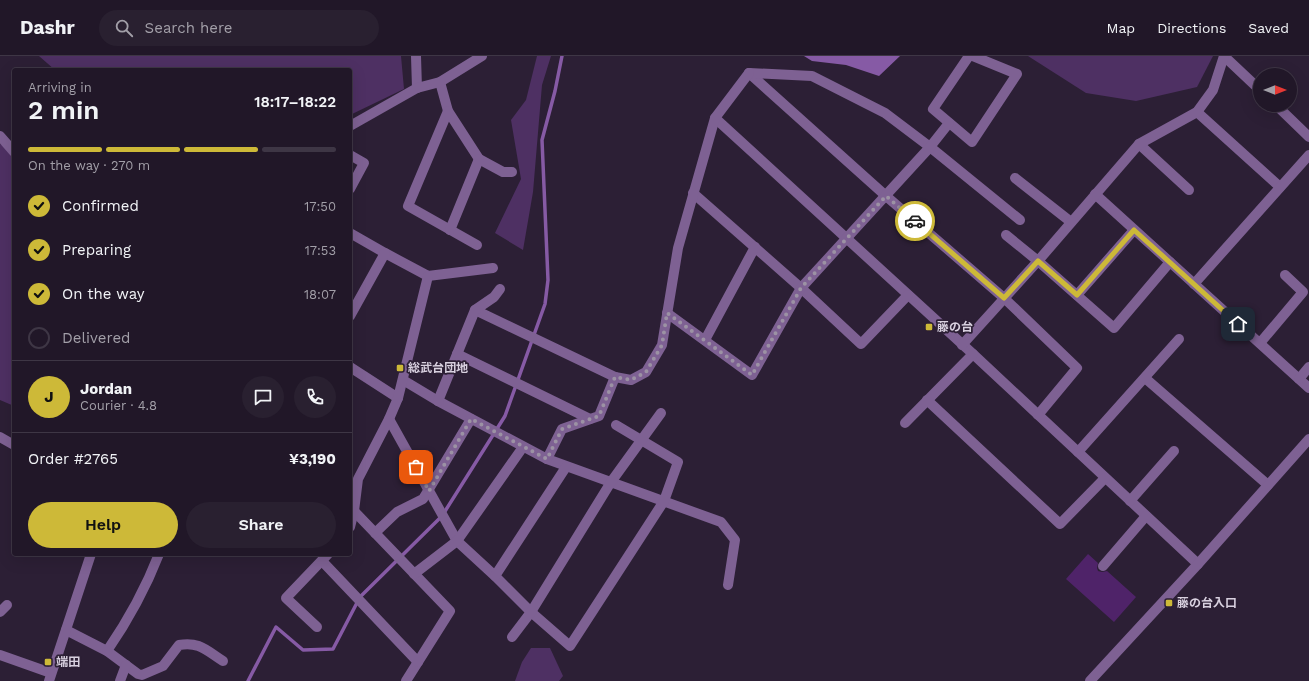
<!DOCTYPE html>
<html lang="en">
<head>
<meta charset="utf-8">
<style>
	:root { --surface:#211728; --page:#292030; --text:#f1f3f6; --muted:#a29fa8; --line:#3e3645; --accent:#cdb938 }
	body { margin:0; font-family:"Work Sans","Noto Sans JP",sans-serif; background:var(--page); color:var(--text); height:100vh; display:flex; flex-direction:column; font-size:15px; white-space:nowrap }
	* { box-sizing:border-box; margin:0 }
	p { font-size:13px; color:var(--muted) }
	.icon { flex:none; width:22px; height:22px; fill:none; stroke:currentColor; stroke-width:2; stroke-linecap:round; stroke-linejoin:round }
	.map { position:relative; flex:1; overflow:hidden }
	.details { position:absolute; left:12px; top:12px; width:340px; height:488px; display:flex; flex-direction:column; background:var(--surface); border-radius:4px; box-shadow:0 4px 16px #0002,0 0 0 1px var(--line) }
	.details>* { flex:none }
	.needle { width:26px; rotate:90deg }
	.fabs { position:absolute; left:1253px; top:12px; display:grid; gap:8px }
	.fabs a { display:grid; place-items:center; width:44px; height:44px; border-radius:50%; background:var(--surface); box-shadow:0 4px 16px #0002,0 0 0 1px var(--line); font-size:20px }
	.pin { position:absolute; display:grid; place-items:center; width:34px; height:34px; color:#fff; margin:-17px; border-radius:8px; box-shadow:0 2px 6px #0006 }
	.courier { position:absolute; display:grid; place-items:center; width:40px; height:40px; margin:-20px; border:3px solid #cdb938; border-radius:50%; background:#fff; color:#222; box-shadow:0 1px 5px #0007 }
	.headline em { font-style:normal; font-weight:600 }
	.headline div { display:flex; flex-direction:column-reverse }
	.headline { display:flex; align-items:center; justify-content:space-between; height:68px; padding:0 16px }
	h1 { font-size:26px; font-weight:600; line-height:30px }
	.bar { display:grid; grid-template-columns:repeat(4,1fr); gap:6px 4px; align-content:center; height:48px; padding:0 16px }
	.bar i { height:5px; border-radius:3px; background:var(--line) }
	.bar .selected { background:var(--accent) }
	.bar p { grid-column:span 4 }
	.line { display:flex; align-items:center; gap:10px; padding:0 16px; border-top:1px solid var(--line) }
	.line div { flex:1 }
	.round { display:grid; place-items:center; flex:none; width:42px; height:42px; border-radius:21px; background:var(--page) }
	ol { padding:0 16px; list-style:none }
	li { display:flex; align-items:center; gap:12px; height:44px }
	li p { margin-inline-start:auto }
	li .icon { padding:4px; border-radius:50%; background:var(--accent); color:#111; stroke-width:4 }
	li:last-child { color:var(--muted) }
	li i { width:22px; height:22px; border:2px solid var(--line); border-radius:50% }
	.button { display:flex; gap:8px; margin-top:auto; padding:8px 16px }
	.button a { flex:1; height:46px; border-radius:24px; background:var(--accent); color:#111; font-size:16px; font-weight:600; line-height:46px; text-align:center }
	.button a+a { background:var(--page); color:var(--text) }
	header { display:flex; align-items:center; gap:24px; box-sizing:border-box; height:56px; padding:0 20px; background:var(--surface); border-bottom:1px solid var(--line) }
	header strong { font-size:19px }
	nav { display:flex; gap:22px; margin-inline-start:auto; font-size:14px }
	.search { width:280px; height:36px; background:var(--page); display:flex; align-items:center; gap:10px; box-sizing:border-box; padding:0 14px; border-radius:22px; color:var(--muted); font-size:15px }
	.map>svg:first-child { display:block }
	.green { fill:#4e3063 }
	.water { fill:#865aa5 }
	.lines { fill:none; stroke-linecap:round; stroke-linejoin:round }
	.stream { stroke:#865aa5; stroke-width:3.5 }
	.building { fill:#4f2369 }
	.minor { stroke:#7e6193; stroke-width:10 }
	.done { stroke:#9c92a4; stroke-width:4; stroke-dasharray:0 7.2 }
	.route { stroke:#cdb938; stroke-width:5 }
	.poi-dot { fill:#cdb938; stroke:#2c1f35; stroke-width:1.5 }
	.labels { text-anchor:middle; stroke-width:3.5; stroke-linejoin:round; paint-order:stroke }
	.poi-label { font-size:12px; font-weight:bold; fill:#d8d0df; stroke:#2c1f35; text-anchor:start }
</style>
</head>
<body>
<header>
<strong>Dashr</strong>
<div class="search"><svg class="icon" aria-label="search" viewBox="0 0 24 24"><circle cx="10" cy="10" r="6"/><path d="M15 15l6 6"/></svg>Search here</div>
<nav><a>Map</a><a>Directions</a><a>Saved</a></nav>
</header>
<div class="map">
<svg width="1309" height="625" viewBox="0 0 1309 625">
	<rect width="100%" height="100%" fill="#2c1f35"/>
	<g class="green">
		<path d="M39,0H401L404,33L350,59V14H55Z"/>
		<path d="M537,0H551L542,29L533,136L523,194L495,177L521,123L511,64L526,44Z"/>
		<path d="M1028,0H1213L1197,31L1136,45L1086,37Z"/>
		<path d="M0,88L14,95V350L0,344Z"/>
		<path d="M531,592H550L563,620L559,625H515L522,606Z"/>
	</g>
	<path class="water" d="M804,0H900L879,20L846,9L812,5Z"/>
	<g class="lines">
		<path class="stream" d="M248,625L276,571L303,594L333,593L360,541L442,460L505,360L545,248L548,224L542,84L555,35L562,0"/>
	</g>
	<path class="building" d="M1088,498L1098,507L1097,512L1098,515L1102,516L1107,515L1136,541L1114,566L1066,523Z"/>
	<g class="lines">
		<g class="minor">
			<path d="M416,0L417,32"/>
			<path d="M969,0L933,53L972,86L1017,18L973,0"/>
			<path d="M1224,0L1260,34"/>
			<path d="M749,17L886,140L1004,242L1077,312L1038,359"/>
			<path d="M749,17L812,20L885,57L930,91L1020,164"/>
			<path d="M440,26L448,55L479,103L503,116H512"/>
			<path d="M1276,49L1309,81"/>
			<path d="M448,55L408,150L477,189"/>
			<path d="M1197,56L1280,131"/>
			<path d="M715,62L973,298L1198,508"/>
			<path d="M350,70L417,32L440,26L482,0"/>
			<path d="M0,80L14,96"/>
			<path d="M1139,88L1189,134"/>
			<path d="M350,99L364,107L350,133"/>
			<path d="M1015,122L1071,166"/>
			<path d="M693,137L801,232L861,288L908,239"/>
			<path d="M1095,138L1309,332"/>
			<path d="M450,174L479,103"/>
			<path d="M350,177L385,197L428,220L493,212"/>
			<path d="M1006,179L1038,205L1114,272L1170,206"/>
			<path d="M1194,228L1309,99"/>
			<path d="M1077,239L1134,174"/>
			<path d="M475,254L615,321L631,324L646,316L662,289L678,192L715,62L749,17"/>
			<path d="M667,257L752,319L801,232L930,91L949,67"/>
			<path d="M350,260L385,197"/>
			<path d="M705,284L755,191"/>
			<path d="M1260,287L1303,236L1285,219"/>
			<path d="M962,289L1038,205L1139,88L1197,56L1213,34L1224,0"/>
			<path d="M457,298L590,363"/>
			<path d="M350,311L398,342"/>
			<path d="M1145,322L1268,429"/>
			<path d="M1299,323L1309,311"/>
			<path d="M403,324L438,345L547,403L721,466L735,484L728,529"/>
			<path d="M927,344L1060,468L1105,422"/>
			<path d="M438,345L475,254L494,241L500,233"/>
			<path d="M389,363L457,485L495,520L531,556L570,590L664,445L678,406L616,369"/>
			<path d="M905,367L973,298"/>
			<path d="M0,381L14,389"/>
			<path d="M1078,396L1179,283"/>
			<path d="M547,403L562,373L599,360L615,321"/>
			<path d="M1130,445L1174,395"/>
			<path d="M354,455L450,555L406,625"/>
			<path d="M350,471L354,455L358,423L389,363L398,342L428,220"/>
			<path d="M375,477L397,456L423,443L471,363"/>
			<path d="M322,505L418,606"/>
			<path d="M1103,510L1146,460"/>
			<path d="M414,518L457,485L523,391"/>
			<path d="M495,520L566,411"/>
			<path d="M0,556L7,549"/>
			<path d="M317,571L286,542L328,498"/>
			<path d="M66,574L107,595L138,618L142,619L163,610L179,589C199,585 207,595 223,605"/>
			<path d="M512,581L531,556L611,426L661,357"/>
			<path d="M107,595C129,563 145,534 159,498"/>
			<path d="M0,599L51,617"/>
			<path d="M49,625L91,498"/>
			<path d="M120,625L126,609"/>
			<path d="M1090,625L1198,508L1309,383"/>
		</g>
	</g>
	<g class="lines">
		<path class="done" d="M416,411L429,435L471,363L547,403L562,373L599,360L615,321L631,324L646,316L662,289L667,257L752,319L801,232L886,140L915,165"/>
		<path class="route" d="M915,165L1004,242L1038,205L1077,239L1134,174L1238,268"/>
	</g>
	<g class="poi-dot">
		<rect x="925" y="267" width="8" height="8" rx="2"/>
		<rect x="396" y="308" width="8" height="8" rx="2"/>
		<rect x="1165" y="543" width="8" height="8" rx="2"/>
		<rect x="44" y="602" width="8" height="8" rx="2"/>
	</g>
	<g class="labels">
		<g class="poi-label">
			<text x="937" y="275">藤の台</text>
			<text x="408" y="316">総武台団地</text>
			<text x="1177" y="551">藤の台入口</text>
			<text x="56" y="610">端田</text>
		</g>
	</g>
</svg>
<div class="fabs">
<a><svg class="needle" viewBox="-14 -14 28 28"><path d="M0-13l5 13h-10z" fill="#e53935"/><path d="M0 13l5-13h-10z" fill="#a29fa8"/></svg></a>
</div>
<div class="pin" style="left:416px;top:411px;background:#ea580c"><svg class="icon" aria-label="bag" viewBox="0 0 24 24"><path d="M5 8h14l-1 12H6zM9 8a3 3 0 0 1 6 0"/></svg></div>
<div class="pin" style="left:1238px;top:268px;background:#1f2937"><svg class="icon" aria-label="home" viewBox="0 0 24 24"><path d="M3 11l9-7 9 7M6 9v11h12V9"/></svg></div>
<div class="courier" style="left:915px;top:165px"><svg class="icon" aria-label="car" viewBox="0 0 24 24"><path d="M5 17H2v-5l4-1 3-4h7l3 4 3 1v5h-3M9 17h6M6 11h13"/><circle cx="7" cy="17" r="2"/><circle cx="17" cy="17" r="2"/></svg></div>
<section class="details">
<div class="headline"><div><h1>2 min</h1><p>Arriving in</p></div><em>18:17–18:22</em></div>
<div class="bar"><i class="selected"></i><i class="selected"></i><i class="selected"></i><i></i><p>On the way · 270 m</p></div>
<ol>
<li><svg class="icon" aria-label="check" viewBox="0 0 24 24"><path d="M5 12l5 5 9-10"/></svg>Confirmed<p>17:50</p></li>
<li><svg class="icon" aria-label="check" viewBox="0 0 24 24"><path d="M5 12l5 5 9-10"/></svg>Preparing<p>17:53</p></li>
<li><svg class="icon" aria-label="check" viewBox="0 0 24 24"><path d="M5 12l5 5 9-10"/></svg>On the way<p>18:07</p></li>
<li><i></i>Delivered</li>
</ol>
<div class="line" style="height:72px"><b class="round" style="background:var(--accent);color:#111">J</b><div><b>Jordan</b><p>Courier · 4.8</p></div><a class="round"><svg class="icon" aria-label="chat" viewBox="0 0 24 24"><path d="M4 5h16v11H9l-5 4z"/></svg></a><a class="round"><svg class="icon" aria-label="phone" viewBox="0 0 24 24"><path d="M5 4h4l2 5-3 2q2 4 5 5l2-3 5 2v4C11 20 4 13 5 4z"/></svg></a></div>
<div class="line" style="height:52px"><div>Order #2765</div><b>¥3,190</b></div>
<div class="button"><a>Help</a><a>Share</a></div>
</section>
</div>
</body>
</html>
